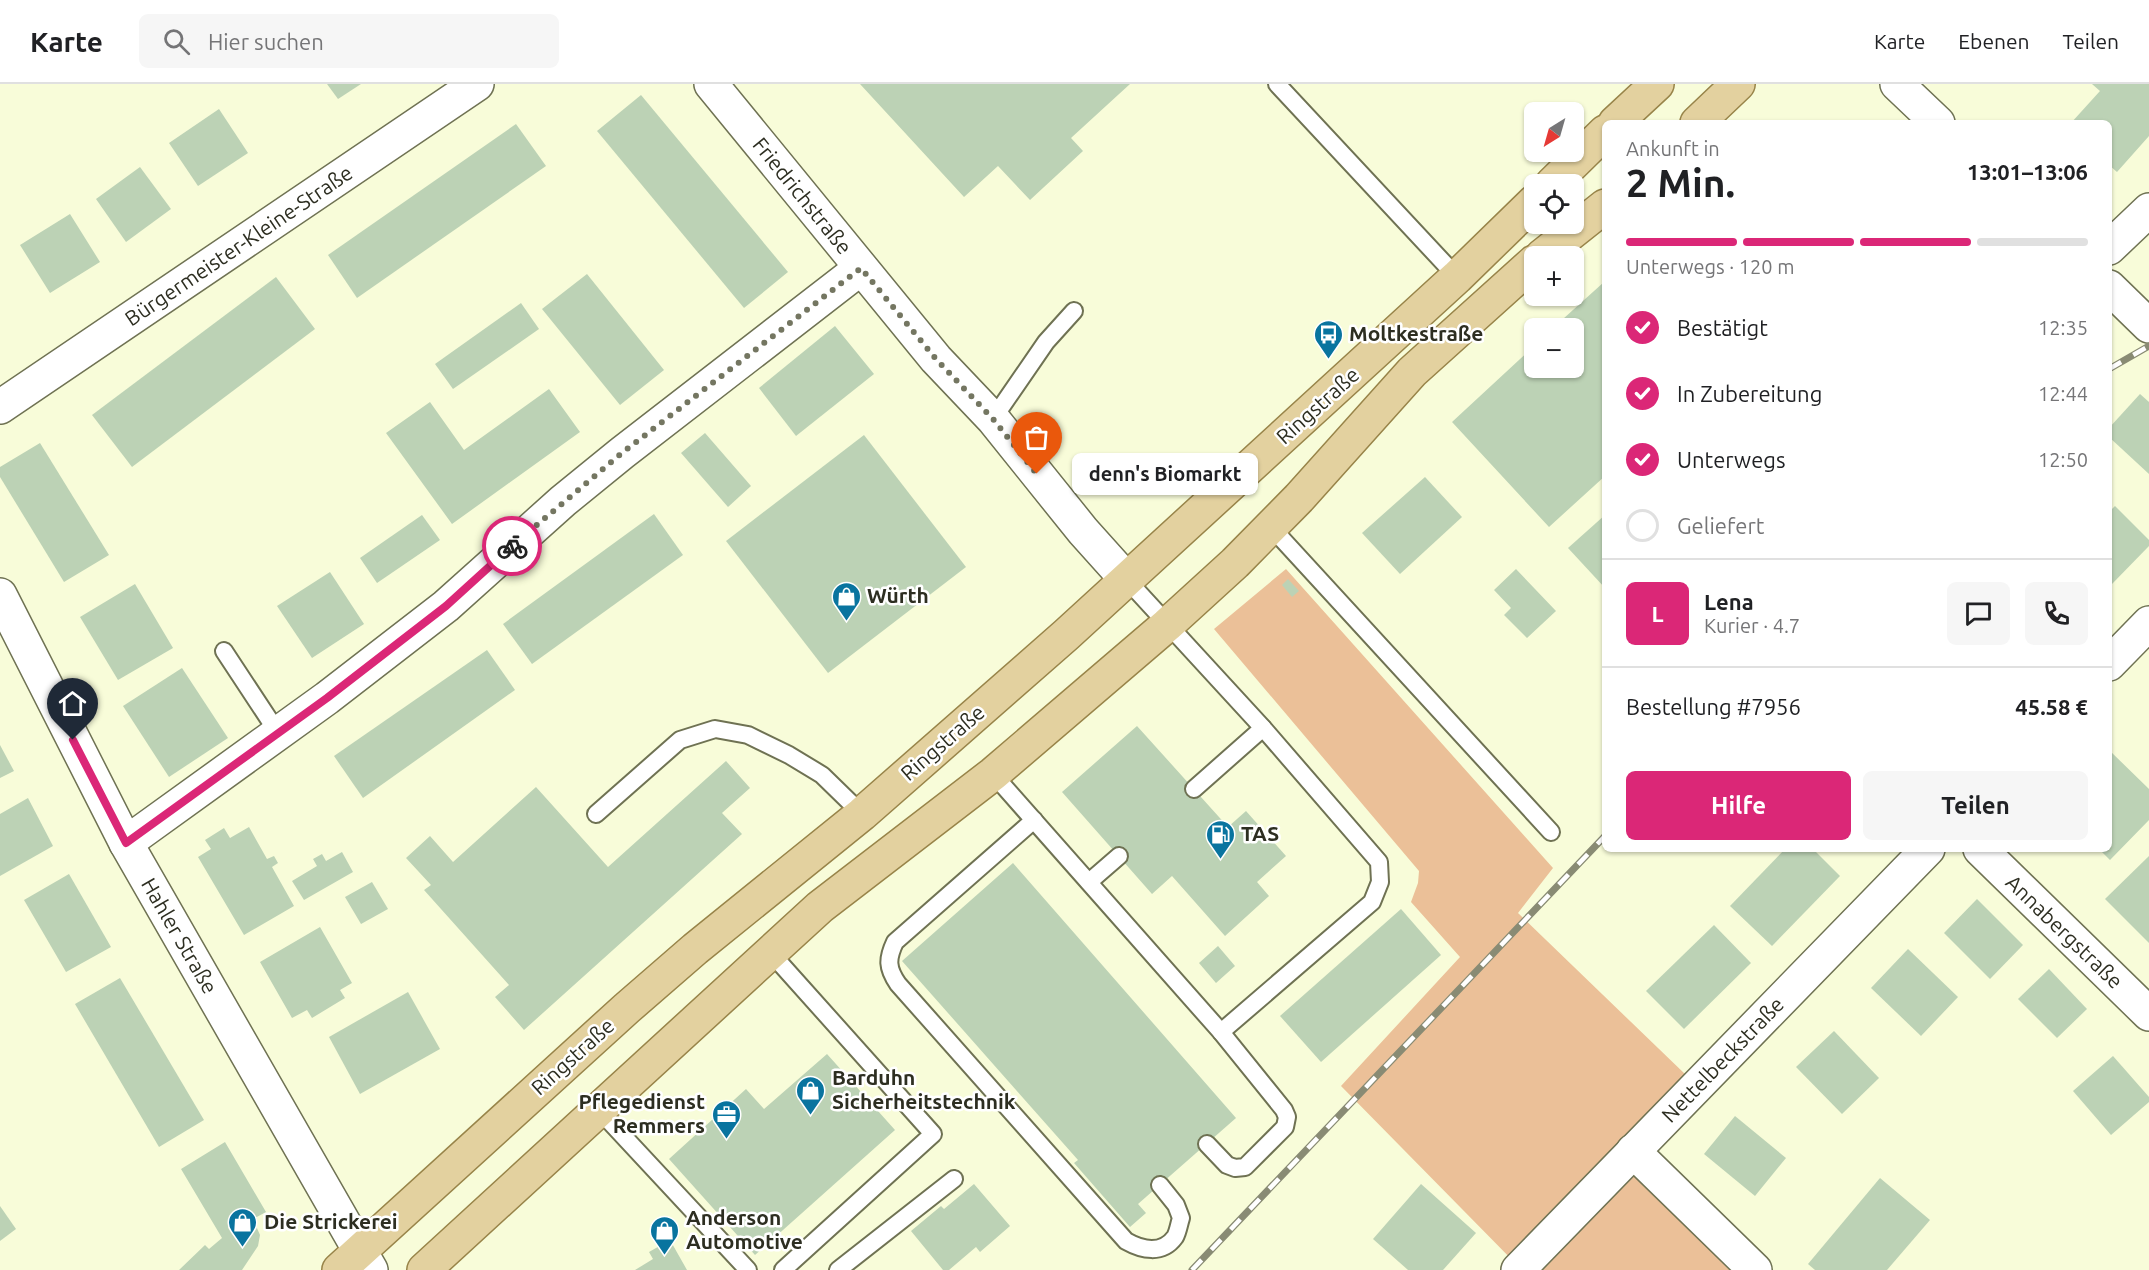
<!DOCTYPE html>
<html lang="de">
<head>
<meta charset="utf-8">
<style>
	:root { --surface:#fff; --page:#f6f6f6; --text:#202124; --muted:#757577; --line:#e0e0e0; --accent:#db2777 }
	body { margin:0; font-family:Ubuntu,sans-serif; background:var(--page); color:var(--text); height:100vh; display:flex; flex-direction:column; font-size:22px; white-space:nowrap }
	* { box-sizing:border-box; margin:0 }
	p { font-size:20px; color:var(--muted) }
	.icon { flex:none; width:33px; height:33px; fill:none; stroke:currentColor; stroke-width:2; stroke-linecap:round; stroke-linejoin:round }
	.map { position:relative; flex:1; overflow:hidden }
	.drawer { position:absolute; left:1602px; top:36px; width:510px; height:732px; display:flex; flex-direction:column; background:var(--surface); border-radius:9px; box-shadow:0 2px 4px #0004 }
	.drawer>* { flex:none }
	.needle { width:39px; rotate:217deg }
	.buttons { position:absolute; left:1524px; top:18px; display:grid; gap:12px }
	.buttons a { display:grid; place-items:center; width:60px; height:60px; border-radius:9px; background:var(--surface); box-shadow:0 2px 4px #0004; font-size:30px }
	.pin { position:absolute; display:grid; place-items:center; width:51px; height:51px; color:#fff; margin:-62px -26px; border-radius:50% 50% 50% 0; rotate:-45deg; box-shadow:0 0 6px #0007 }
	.pin .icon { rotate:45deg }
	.courier { position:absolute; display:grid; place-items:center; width:60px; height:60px; margin:-30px; border:4px solid #db2777; border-radius:50%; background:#fff; color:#222; box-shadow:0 2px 8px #0007 }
	.bubble { position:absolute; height:42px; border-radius:9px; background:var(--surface); box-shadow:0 2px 4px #0004; font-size:20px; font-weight:600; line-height:42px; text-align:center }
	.head em { font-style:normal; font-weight:600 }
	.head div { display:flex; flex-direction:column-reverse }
	.head { display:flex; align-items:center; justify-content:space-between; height:102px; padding:0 24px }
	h1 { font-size:39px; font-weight:600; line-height:45px }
	.bar { display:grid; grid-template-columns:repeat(4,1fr); gap:9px 6px; align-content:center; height:72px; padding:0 24px }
	.bar i { height:8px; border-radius:4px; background:var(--line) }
	.bar .current { background:var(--accent) }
	.bar p { grid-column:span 4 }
	.line { display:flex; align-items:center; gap:15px; padding:0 24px; border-top:2px solid var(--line) }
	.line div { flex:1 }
	.round { display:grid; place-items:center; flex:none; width:63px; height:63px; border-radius:9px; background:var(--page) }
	ol { padding:0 24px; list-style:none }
	li { display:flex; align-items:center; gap:18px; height:66px }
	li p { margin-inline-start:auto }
	li .icon { padding:6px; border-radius:50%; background:var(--accent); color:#fff; stroke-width:4 }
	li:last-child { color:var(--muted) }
	li i { width:33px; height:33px; border:3px solid var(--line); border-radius:50% }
	.action { display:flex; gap:12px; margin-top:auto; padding:12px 24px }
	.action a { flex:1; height:69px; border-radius:9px; background:var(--accent); color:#fff; font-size:24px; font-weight:600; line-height:69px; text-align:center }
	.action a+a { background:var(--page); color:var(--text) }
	header { display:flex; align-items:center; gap:36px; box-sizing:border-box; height:84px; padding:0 30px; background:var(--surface); border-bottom:2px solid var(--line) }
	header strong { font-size:28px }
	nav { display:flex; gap:33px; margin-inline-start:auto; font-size:21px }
	.search { width:420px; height:54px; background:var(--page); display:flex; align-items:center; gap:15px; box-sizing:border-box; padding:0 21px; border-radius:9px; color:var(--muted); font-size:22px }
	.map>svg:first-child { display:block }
	.green { fill:#ebc098 }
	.building { fill:#bcd2b5 }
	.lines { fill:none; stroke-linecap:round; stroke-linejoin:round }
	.service-casing { stroke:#6f7253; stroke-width:20 }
	.minor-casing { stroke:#6f7253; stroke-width:36 }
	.tertiary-casing { stroke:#6f7253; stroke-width:36 }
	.primary-casing { stroke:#988449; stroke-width:36 }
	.service { stroke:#fff; stroke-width:16 }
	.minor { stroke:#fff; stroke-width:33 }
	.tertiary { stroke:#fff; stroke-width:33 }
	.primary { stroke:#e3d19f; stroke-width:33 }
	.rail-casing { stroke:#898b74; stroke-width:7 }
	.rail { stroke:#fff; stroke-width:4.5; stroke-dasharray:14; stroke-linecap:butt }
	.done { stroke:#747661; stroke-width:6; stroke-dasharray:0 10.8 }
	.route { stroke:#db2777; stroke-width:8 }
	.labels { text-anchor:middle; stroke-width:5; stroke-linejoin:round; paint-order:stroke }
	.street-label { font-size:21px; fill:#2d2e21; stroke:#fff }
	.poi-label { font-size:21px; font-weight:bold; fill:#2d2e21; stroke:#fff; text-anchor:start }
</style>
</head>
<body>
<header>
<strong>Karte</strong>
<div class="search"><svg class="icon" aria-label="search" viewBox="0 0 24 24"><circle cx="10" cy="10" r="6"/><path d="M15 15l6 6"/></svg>Hier suchen</div>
<nav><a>Karte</a><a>Ebenen</a><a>Teilen</a></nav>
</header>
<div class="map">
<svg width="2149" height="1186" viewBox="0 0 2149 1186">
	<rect width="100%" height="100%" fill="#f8fcd9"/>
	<path class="green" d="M1286,485L1553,784L1518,829L1686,991L1617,1065L1742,1186H1522L1341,1002L1460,873L1411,818L1418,799L1419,787L1214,545Z"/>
	<g class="building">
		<path d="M327,0H361L338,15Z"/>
		<path d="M860,0H1130L1071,54L1083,67L1030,116L998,82L964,113Z"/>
		<path d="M2092,0H2149V52L2117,88L2109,81V39H2071L2100,7Z"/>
		<path d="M641,11L788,188L744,224L597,47Z"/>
		<path d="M219,25L248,69L198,102L169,59Z"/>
		<path d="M516,40L546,82L357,214L328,171Z"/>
		<path d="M140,83L171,125L126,158L96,115Z"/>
		<path d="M70,130L100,178L50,209L20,161Z"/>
		<path d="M587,190L664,286L620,321L542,225Z"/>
		<path d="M276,193L315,245L132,383L92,331Z"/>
		<path d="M1604,198L1605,392L1549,443L1452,338L1534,262V284H1574V244H1553Z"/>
		<path d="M521,219L539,245L453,305L435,280Z"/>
		<path d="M835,242L874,290L796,352L759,304Z"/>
		<path d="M549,305L580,348L452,440L386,349L430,318L464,366Z"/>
		<path d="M2140,310L2149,318V390L2109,353V344Z"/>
		<path d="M705,349L751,402L728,423L681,369Z"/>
		<path d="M864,351L966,483L828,589L726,457Z"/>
		<path d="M40,359L109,471L64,498L0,393V383Z"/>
		<path d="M1425,393L1462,433L1400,490L1362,449Z"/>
		<path d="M2115,422L2149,456V462L2111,501L2109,428Z"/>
		<path d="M654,430L683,471L532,580L503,540Z"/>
		<path d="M422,431L440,456L377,499L360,474Z"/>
		<path d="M1605,431V504L1568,464Z"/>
		<path d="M1516,485L1556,527L1527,554L1504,531L1511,524L1494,506Z"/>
		<path d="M330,488L364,540L312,574L277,522Z"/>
		<path d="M1288,495L1299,507L1292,513L1282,501Z"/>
		<path d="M135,500L173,564L118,596L80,533Z"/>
		<path d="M487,566L515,606L363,714L334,672Z"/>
		<path d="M182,584L228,654L169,693L123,622Z"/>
		<path d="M1137,642L1228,743L1246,727L1286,772L1257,798L1269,812L1225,852L1172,792L1152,810L1062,708Z"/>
		<path d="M0,661L14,687L0,694Z"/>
		<path d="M2109,666L2149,705V736L2110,776L2099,765H2109Z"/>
		<path d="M726,677L750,704L722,729L742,750L524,946L495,913L509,901L424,806L431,801L406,774L430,752L453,778L536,703L608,783Z"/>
		<path d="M28,714L53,762L0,792V730Z"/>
		<path d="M249,743L267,775L274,772L278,779L272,783L294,822L244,851L198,773L211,765L205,756L224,744L230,754Z"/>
		<path d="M1785,765H1813L1840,792L1772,862L1730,822Z"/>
		<path d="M342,768L353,788L304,816L292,797L317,782L313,775L322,770L326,777Z"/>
		<path d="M2149,772V859L2105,815Z"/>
		<path d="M1013,779L1236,1034L1138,1120L1146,1129L1130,1143L1074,1079L1078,1076L902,877Z"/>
		<path d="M69,790L111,863L66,888L24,816Z"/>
		<path d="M372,798L388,825L361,840L345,813Z"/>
		<path d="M1977,815L2023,861L1990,895L1944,849Z"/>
		<path d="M1401,825L1441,871L1321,978L1280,932Z"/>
		<path d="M1714,841L1751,879L1684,945L1646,907Z"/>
		<path d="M320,843L352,899L340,906L345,914L312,934L307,926L292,934L260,878Z"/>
		<path d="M1218,862L1235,882L1216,899L1199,879Z"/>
		<path d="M1908,865L1958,913L1921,952L1871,904Z"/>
		<path d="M2049,885L2087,925L2057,954L2018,915Z"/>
		<path d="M120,894L204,1036L159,1063L75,920Z"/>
		<path d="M408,908L440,965L360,1010L329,953Z"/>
		<path d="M1834,947L1879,994L1842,1030L1796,983Z"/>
		<path d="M827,970L895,1046L755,1171L669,1075L746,1005L764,1025Z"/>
		<path d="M2113,972L2149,1013V1018L2111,1051L2073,1007Z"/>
		<path d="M1735,1032L1786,1074L1755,1112L1704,1070Z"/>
		<path d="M225,1058L266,1128L253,1135L260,1151L258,1162L242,1186H179L205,1161L209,1165L222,1154L181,1085Z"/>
		<path d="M1880,1094L1930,1136L1887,1186H1815L1808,1180Z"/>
		<path d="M974,1100L1010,1142L980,1168L976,1163L949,1186H943L911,1147L941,1122L944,1125Z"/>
		<path d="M1421,1100L1476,1149L1443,1186H1408L1373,1155Z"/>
		<path d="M0,1122L16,1145L0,1157Z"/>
		<path d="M670,1156L687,1186H635L653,1175L649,1168Z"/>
	</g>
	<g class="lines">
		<defs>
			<g id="service">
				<path d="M1277,0L1457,193"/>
				<path d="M993,335L1046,258L1074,227"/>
				<path d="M1271,443L1551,748"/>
				<path d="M1127,496L1263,644L1379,778L1380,798L1372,818L1221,948"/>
				<path d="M224,567L278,649"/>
				<path d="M993,690L1221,948L1284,1026L1287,1033L1285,1043L1245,1083L1235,1084L1227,1081L1207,1060"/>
				<path d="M1194,705L1263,644"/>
				<path d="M596,730L680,656L715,645L748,651L789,671L822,691L862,730"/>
				<path d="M1034,736L895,858C887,875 887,884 898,900L1126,1157C1142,1166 1162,1171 1175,1153C1178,1148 1179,1140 1181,1134L1176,1121L1160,1101"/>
				<path d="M1089,798L1119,772"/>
				<path d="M771,869L933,1050L783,1186"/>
				<path d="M599,1026L748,1186"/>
				<path d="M838,1186L954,1095"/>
			</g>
			<g id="minor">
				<path d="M711,0L936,275L993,335L1083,447L1127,496"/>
				<path d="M1897,0L1938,39"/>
				<path d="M2109,164L2149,126"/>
				<path d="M2109,203L2149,242"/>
				<path d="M0,323L477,0"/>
				<path d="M0,511L126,759L360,1167"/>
				<path d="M2109,580L2149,539"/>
				<path d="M126,759L327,614L446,522L563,417L622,369L861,184"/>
				<path d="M1980,765L2149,930"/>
				<path d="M1633,1067L1755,1186"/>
				<path d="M1518,1186L1928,765"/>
			</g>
			<path id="tertiary" d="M360,1167L371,1186"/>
			<g id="primary">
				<path d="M1615,39L1657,0"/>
				<path d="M1697,39L1738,0"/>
				<path d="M1552,100L1605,48"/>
				<path d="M1542,172L1605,122"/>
				<path d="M339,1186L627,924L695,865L862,730L1066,551L1457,193L1534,118"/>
				<path d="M424,1186L820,823L993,690L1167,541L1235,479L1299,414L1412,288L1534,178"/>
			</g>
		</defs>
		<use href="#service" class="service-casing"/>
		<use href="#minor" class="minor-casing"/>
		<use href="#tertiary" class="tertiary-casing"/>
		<use href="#primary" class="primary-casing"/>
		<use href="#service" class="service"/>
		<use href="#minor" class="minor"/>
		<use href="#tertiary" class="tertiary"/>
		<use href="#primary" class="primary"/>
		<defs>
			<g id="rail">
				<path d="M2109,285L2149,262"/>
				<path d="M1192,1186L1605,752"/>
			</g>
		</defs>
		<use href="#rail" class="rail-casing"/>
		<use href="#rail" class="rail"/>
	</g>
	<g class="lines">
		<path class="done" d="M512,462L622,369L861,184L936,275L993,335L1037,390"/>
		<path class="route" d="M73,656L126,759L327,614L446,522L512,462"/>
	</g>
	<defs>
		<symbol id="bus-pin" viewBox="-11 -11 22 30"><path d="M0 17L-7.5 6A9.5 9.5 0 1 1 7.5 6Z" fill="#09749f" stroke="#fff"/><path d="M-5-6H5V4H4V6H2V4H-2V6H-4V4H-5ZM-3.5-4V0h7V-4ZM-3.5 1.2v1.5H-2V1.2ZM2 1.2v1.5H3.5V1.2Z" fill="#fff"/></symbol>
		<symbol id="shop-pin" viewBox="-11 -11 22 30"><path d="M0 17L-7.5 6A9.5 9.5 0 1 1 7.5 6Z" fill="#09749f" stroke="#fff"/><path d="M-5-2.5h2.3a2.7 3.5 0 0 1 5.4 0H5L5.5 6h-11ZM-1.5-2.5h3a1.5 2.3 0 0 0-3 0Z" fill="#fff"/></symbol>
		<symbol id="fuel-pin" viewBox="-11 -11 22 30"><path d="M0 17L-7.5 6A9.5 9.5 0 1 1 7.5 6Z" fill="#09749f" stroke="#fff"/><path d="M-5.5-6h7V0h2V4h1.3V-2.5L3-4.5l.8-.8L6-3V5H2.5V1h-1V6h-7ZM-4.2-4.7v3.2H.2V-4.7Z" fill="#fff"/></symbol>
		<symbol id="office-pin" viewBox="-11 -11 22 30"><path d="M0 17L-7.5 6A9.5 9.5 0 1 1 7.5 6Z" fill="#09749f" stroke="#fff"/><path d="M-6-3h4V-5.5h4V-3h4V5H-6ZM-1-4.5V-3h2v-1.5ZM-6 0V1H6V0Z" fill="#fff"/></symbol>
	</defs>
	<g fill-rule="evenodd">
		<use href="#bus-pin" x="1312" y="234" width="33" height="45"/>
		<use href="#shop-pin" x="830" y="496" width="33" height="45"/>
		<use href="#fuel-pin" x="1204" y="734" width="33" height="45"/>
		<use href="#shop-pin" x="794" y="990" width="33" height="45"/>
		<use href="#office-pin" x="710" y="1014" width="33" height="45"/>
		<use href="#shop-pin" x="226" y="1122" width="33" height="45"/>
		<use href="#shop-pin" x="648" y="1130" width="33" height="45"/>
	</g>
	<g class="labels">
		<g class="street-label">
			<text transform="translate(802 112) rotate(51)" y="7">Friedrichstraße</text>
			<text transform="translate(239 162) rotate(-34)" y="7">Bürgermeister-Kleine-Straße</text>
			<text transform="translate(1318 322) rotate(-42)" y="7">Ringstraße</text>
			<text transform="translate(943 659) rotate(-41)" y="7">Ringstraße</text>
			<text transform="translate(2064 848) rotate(44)" y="7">Annabergstraße</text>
			<text transform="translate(179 852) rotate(60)" y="7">Hahler Straße</text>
			<text transform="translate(573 973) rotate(-42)" y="7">Ringstraße</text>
			<text transform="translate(1723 976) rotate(-46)" y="7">Nettelbeckstraße</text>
		</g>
		<g class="poi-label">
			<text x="1349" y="257">Moltkestraße</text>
			<text x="867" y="519">Würth</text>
			<text x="1241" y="757">TAS</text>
			<text x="832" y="1001">Barduhn<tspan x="832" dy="24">Sicherheitstechnik</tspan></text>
			<text x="705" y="1025" text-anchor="end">Pflegedienst<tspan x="705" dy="24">Remmers</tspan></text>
			<text x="686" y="1141">Anderson<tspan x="686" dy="24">Automotive</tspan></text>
			<text x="264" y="1145">Die Strickerei</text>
		</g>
	</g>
</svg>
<div class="buttons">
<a><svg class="needle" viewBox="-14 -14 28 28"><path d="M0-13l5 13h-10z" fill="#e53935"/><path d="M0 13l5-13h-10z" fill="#757577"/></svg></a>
<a><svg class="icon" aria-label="locate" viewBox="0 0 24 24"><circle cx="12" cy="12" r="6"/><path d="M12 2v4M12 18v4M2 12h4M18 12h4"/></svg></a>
<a>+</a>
<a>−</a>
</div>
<div class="pin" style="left:1037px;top:390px;background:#ea580c"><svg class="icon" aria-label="bag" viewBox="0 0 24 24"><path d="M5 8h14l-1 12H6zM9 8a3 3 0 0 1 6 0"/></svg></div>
<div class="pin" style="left:73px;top:656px;background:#1f2937"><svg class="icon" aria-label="home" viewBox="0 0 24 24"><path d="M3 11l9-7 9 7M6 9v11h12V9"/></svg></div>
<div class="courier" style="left:512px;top:462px"><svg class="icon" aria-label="bike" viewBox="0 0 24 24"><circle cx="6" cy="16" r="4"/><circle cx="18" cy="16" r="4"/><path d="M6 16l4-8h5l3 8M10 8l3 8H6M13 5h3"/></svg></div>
<div class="bubble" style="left:1072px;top:369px;width:186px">denn's Biomarkt</div>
<section class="drawer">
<div class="head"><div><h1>2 Min.</h1><p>Ankunft in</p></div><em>13:01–13:06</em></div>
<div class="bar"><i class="current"></i><i class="current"></i><i class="current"></i><i></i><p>Unterwegs · 120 m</p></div>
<ol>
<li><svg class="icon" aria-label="check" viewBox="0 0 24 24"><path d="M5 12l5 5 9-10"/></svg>Bestätigt<p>12:35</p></li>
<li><svg class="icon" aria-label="check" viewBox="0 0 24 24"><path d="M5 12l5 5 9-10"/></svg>In Zubereitung<p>12:44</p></li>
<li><svg class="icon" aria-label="check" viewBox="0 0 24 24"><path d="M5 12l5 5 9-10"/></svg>Unterwegs<p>12:50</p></li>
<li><i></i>Geliefert</li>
</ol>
<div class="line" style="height:108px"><b class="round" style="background:var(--accent);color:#fff">L</b><div><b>Lena</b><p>Kurier · 4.7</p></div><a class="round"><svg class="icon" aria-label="chat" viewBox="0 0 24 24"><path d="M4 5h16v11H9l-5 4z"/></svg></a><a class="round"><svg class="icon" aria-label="phone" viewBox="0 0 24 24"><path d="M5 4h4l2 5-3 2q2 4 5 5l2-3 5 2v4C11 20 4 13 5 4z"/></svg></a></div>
<div class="line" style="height:78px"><div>Bestellung #7956</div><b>45.58 €</b></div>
<div class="action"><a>Hilfe</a><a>Teilen</a></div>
</section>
</div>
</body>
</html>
